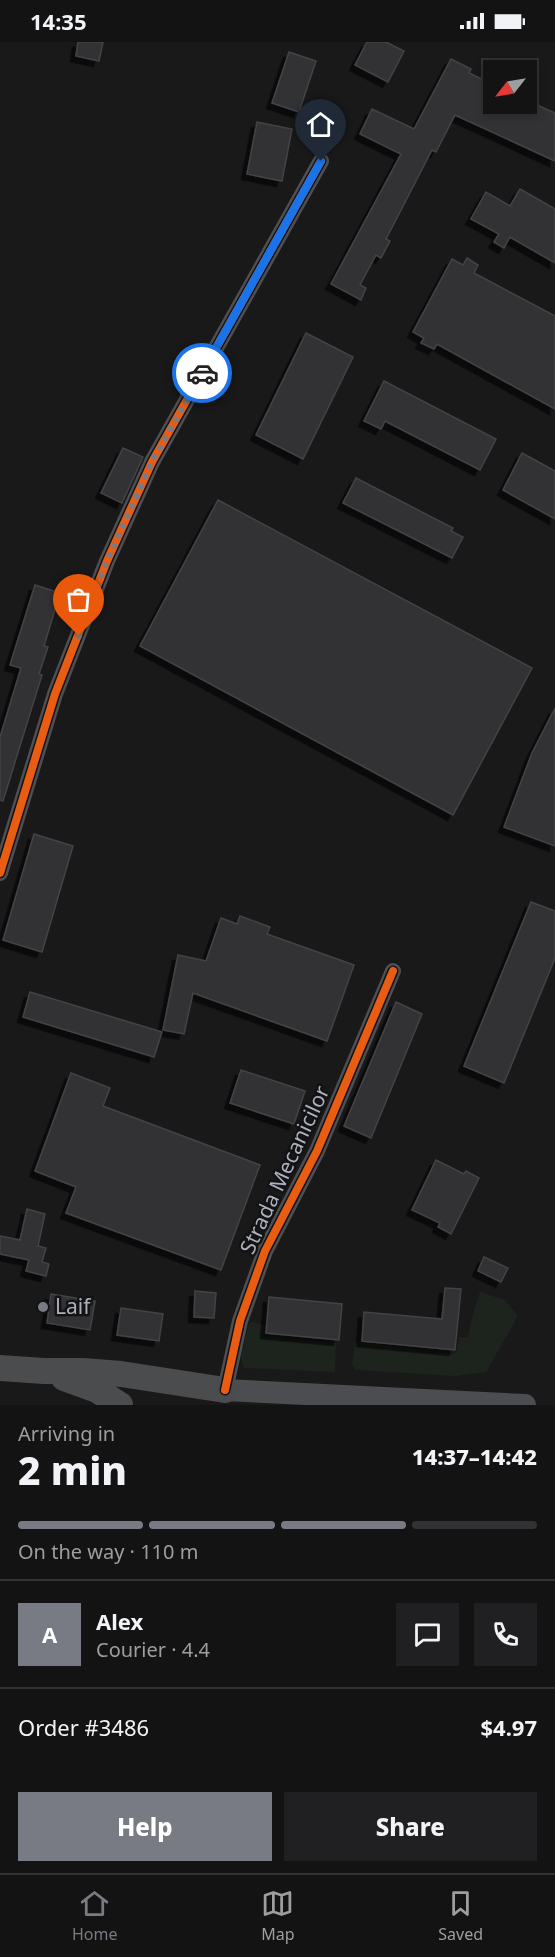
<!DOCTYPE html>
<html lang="en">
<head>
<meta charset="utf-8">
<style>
	:root { --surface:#131314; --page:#202022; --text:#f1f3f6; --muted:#9d9ea0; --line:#323234; --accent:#787b83 }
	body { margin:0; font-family:"Noto Sans",sans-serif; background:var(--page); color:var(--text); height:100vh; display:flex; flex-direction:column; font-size:22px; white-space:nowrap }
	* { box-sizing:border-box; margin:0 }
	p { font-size:20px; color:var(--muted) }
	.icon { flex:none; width:33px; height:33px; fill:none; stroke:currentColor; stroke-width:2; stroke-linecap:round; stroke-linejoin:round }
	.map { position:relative; height:1363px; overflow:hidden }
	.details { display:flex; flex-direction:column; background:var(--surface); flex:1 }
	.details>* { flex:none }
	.needle { width:39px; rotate:239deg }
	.fabs { position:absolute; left:483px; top:18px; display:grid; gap:12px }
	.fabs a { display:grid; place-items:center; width:54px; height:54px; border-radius:0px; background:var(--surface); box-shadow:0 3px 9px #0003,0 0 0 2px var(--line); font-size:30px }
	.pin { position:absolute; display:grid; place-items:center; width:51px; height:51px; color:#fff; margin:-62px -26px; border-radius:50% 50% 50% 0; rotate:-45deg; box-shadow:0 0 6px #0007 }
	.pin .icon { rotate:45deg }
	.courier { position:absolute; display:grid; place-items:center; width:60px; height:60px; margin:-30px; border:4px solid #1a73e8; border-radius:50%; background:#fff; color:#222; box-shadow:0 2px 8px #0007 }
	.head em { font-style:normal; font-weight:800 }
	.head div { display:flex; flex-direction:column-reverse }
	.head { display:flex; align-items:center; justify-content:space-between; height:102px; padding:0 18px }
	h1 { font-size:39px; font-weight:800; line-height:45px }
	.bar { display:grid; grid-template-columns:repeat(4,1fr); gap:9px 6px; align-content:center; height:72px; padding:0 18px }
	.bar i { height:8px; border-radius:4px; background:var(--line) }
	.bar .active { background:var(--accent) }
	.bar p { grid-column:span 4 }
	.line { display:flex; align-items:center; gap:15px; padding:0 18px; border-top:2px solid var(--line) }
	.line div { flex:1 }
	.round { display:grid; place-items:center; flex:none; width:63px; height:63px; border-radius:0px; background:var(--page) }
	.button { display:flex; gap:12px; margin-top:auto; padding:12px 18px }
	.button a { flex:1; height:69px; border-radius:0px; background:var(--accent); color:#fff; font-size:24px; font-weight:800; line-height:69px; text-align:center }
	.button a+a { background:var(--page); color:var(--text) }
	.status { display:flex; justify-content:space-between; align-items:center; height:42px; padding:0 30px; background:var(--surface); direction:ltr }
	.status svg { height:16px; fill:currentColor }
	.tabs { display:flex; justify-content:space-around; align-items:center; height:84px; border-top:2px solid var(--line); background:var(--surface); font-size:16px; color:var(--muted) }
	.tabs a { display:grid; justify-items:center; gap:3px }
	.tabs .active { color:var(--accent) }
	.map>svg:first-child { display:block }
	.green { fill:#1d241e }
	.building { fill:#323234; stroke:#424346; stroke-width:1.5; filter:url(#shadow) }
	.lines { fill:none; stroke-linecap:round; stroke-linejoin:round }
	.street { stroke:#4d4f53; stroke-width:16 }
	.secondary { stroke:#4c4d51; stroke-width:22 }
	.primary { stroke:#4b4c4e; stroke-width:26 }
	.cycleway-casing { stroke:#131316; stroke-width:11 }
	.cycleway { stroke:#e95d12; stroke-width:8 }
	.done { stroke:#787b83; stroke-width:6; stroke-dasharray:0 10.8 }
	.route { stroke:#1a73e8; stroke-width:8 }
	.poi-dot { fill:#787b83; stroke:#131316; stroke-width:2 }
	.labels { text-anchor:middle; stroke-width:5; stroke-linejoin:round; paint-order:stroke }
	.street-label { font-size:21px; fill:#abb0bb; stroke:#131316 }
	.poi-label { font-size:21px; fill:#abb0bb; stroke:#131316; text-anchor:start }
</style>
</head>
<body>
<div class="status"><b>14:35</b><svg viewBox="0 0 49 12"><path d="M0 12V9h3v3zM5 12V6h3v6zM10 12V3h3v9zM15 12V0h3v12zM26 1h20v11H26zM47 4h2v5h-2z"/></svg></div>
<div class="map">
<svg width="555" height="1363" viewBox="0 0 555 1363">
	<defs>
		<filter id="shadow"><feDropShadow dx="-5.5" dy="5.5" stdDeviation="0" flood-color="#0009"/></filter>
	</defs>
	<rect width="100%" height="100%" fill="#19191a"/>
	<g class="green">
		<path d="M480,1250L505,1258L518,1274L486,1330L456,1334L355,1328L352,1322L355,1300L454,1312L457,1309L459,1295H468L471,1279Z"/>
		<path d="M253,1280L264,1283L263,1294L336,1301L335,1330L244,1326L241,1315L249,1281Z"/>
	</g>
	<g class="building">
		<path d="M78,0H103L99,19L76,14Z"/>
		<path d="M367,0H386L404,9L388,40L355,23Z"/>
		<path d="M289,10L316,19L299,70L272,61Z"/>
		<path d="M451,17L471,27L469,31L494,43V62H526V58L555,71V119L455,73L436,110L432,108L398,174L386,197L390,199L381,216L376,213L360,243L366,246L361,258L331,242L401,112L360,92L372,67L414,87Z"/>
		<path d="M257,80L292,87L282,139L247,132Z"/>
		<path d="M520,147L555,167V221L510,195L504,206L494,200L499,192L471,177L486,150L510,164Z"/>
		<path d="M467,216L478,223L474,231L555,274V367L437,302L434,307L421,301L424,296L413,290L452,217L463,223Z"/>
		<path d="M306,291L353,315L303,417L256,393Z"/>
		<path d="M384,339L496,397L480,428L385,379L381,387L364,379Z"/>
		<path d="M123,406L143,415L122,461L101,451Z"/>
		<path d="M522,411L555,429V477L503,448Z"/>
		<path d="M356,436L453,486L451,489L463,495L452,516L343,461Z"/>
		<path d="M218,458L532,626L453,773L140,604Z"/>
		<path d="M35,543L60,551L44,604L48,605L39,632L42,633L3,759L0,758V695L21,626L10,623Z"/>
		<path d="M555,666V804L504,785L532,711Z"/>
		<path d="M34,792L73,804L42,910L3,898Z"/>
		<path d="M531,860L555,869V916L504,1041L464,1024Z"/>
		<path d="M240,874L270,885L267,892L354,923L327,999L193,951L184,992L163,988L178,913L206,919L221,876L237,882Z"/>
		<path d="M30,950L162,990L154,1015L23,975Z"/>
		<path d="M396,960L422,972L371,1096L344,1084Z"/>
		<path d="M241,1028L305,1049L294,1082L230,1061Z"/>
		<path d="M71,1031L110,1046L103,1064L260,1123L221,1228L66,1171L76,1145L35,1129Z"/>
		<path d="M436,1118L464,1132L466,1129L479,1136L451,1192L438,1185L440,1181L412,1168Z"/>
		<path d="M27,1167L45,1172L38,1204L46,1206L42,1220L49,1222L46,1234L26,1229L29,1218L0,1212V1194L20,1198Z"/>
		<path d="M484,1215L508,1226L501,1240L478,1229Z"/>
		<path d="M445,1246L461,1247L455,1308L362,1299L364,1270L442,1277Z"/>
		<path d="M195,1249L216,1251L214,1276L194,1275Z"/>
		<path d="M51,1252L95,1259L90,1288L47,1281Z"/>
		<path d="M269,1255L342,1262L339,1298L266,1291Z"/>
		<path d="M121,1266L163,1272L159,1299L117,1293Z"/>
	</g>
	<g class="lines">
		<g class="street">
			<path d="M0,831L55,652L107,519L152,420L321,119"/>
			<path d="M225,1348L240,1279L265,1209L317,1109L393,929"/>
		</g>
		<path class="secondary" d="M225,1348L525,1363"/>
		<g class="primary">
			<path d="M0,1326L44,1329H83L121,1332L225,1348"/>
			<path d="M64,1336L97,1348L120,1363"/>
		</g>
		<defs>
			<g id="cycleway">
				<path d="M0,831L55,652L107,519L152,420L321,119"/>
				<path d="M225,1348L240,1279L265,1209L317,1109L393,929"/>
			</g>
		</defs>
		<use href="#cycleway" class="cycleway-casing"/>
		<use href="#cycleway" class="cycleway"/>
	</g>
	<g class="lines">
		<path class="done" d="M79,594L107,519L152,420L202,331"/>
		<path class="route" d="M202,331L321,119"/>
	</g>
	<circle class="poi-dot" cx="43" cy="1265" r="6"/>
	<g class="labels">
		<g class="street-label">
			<text transform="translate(285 1128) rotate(-65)" y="7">Strada Mecanicilor</text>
		</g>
		<g class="poi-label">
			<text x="55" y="1272">Laif</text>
		</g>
	</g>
</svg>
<div class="fabs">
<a><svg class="needle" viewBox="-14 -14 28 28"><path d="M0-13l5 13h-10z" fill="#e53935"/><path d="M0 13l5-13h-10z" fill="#9d9ea0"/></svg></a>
</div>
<div class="pin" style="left:79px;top:594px;background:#ea580c"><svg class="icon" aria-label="bag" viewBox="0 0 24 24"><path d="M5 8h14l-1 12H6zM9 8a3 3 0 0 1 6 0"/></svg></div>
<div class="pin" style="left:321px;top:119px;background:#1f2937"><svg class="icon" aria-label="home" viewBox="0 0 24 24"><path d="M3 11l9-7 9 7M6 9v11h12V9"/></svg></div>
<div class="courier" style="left:202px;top:331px"><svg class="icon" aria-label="car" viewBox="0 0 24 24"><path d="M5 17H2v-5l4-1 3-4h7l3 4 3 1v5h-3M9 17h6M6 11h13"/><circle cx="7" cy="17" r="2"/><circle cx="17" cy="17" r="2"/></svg></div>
</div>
<section class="details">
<div class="head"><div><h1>2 min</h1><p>Arriving in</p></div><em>14:37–14:42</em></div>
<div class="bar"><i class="active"></i><i class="active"></i><i class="active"></i><i></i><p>On the way · 110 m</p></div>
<div class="line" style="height:108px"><b class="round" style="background:var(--accent);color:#fff">A</b><div><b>Alex</b><p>Courier · 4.4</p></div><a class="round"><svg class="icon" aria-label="chat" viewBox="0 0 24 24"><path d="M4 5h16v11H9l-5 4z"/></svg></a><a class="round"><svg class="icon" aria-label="phone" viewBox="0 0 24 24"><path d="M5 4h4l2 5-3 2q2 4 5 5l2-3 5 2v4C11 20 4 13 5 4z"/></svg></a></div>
<div class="line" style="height:78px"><div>Order #3486</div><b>$4.97</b></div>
<div class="button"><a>Help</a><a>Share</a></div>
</section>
<nav class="tabs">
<a class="active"><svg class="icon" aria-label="home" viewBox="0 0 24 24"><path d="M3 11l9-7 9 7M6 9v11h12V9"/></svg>Home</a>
<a><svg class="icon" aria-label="map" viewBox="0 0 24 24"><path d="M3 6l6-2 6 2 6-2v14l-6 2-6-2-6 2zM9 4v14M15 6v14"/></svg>Map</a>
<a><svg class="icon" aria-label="saved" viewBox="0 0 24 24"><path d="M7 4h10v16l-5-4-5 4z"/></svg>Saved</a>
</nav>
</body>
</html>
